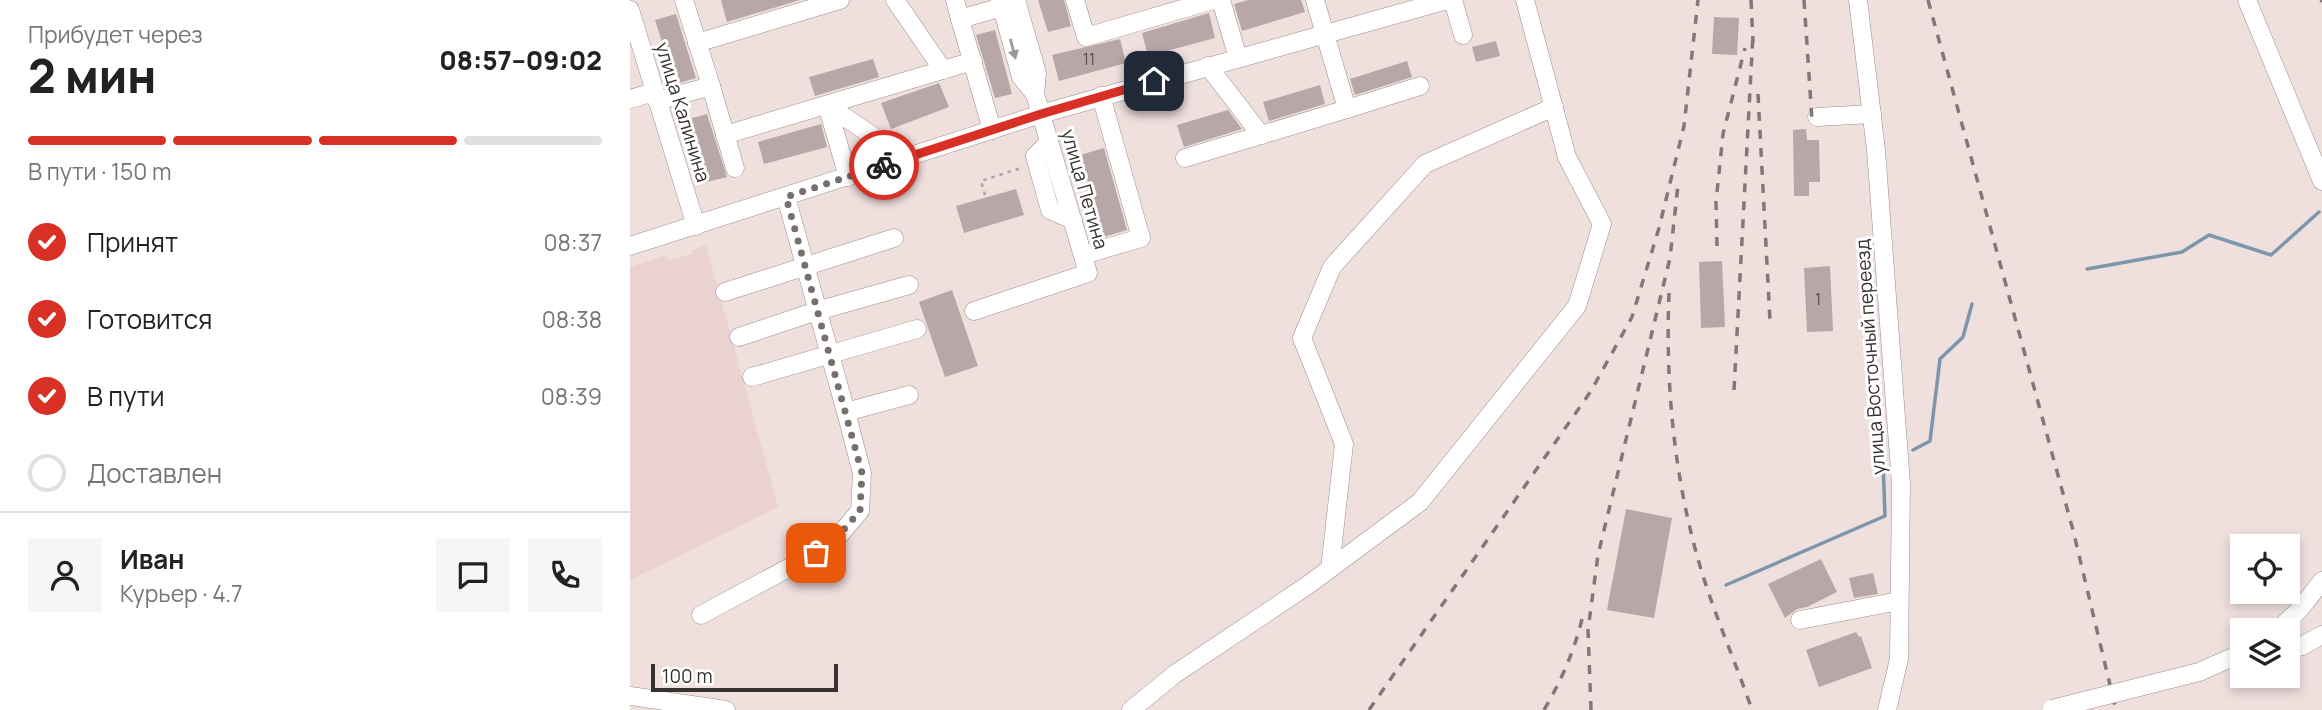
<!DOCTYPE html>
<html lang="ru">
<head>
<meta charset="utf-8">
<style>
	:root { --surface:#fff; --page:#f6f6f6; --text:#222; --muted:#767676; --line:#e0e0e0; --accent:#d93025 }
	body { margin:0; font-family:Manrope,sans-serif; background:var(--page); color:var(--text); height:100vh; display:flex; flex-direction:column; font-size:26px; white-space:nowrap }
	* { box-sizing:border-box; margin:0 }
	p { font-size:23px; color:var(--muted) }
	.icon { flex:none; width:38px; height:38px; fill:none; stroke:currentColor; stroke-width:2; stroke-linecap:round; stroke-linejoin:round }
	.map { position:relative; flex:1; overflow:hidden }
	.drawer { display:flex; flex-direction:column; background:var(--surface); width:630px }
	.drawer>* { flex:none }
	.buttons { position:absolute; left:1600px; top:534px; display:grid; gap:14px }
	.buttons a { display:grid; place-items:center; width:70px; height:70px; border-radius:0px; background:var(--surface); box-shadow:0 4px 10px #0003; font-size:35px }
	.scale { position:absolute; left:21px; bottom:18px; width:187px; box-sizing:border-box; padding-left:7px; border:4px solid #373131; border-top:0; font-size:19px; line-height:24px; white-space:nowrap; color:#373131; -webkit-text-stroke:5px #fff; paint-order:stroke }
	.pin { position:absolute; display:grid; place-items:center; width:60px; height:60px; color:#fff; margin:-30px; border-radius:14px; box-shadow:0 4px 10px #0006 }
	.courier { position:absolute; display:grid; place-items:center; width:70px; height:70px; margin:-35px; border:5px solid #d93025; border-radius:50%; background:#fff; color:#222; box-shadow:0 2px 9px #0007 }
	.summary em { font-style:normal; font-weight:800 }
	.summary div { display:flex; flex-direction:column-reverse }
	.summary { display:flex; align-items:center; justify-content:space-between; height:119px; padding:0 28px }
	h1 { font-size:46px; font-weight:800; line-height:52px }
	.bar { display:grid; grid-template-columns:repeat(4,1fr); gap:10px 7px; align-content:center; height:84px; padding:0 28px }
	.bar i { height:9px; border-radius:5px; background:var(--line) }
	.bar .current { background:var(--accent) }
	.bar p { grid-column:span 4 }
	.line { display:flex; align-items:center; gap:18px; padding:0 28px; border-top:2px solid var(--line) }
	.line div { flex:1 }
	.round { display:grid; place-items:center; flex:none; width:74px; height:74px; border-radius:0px; background:var(--page) }
	ol { padding:0 28px; list-style:none }
	li { display:flex; align-items:center; gap:21px; height:77px }
	li p { margin-inline-start:auto }
	li .icon { padding:7px; border-radius:50%; background:var(--accent); color:#fff; stroke-width:4 }
	li:last-child { color:var(--muted) }
	li i { width:38px; height:38px; border:4px solid var(--line); border-radius:50% }
	main { display:flex; flex:1; min-height:0 }
	.map>svg:first-child { display:block }
	.built { fill:#e9d2d0 }
	.lines { fill:none; stroke-linecap:round; stroke-linejoin:round }
	.stream { stroke:#7c96ab; stroke-width:3.5 }
	.building { fill:#b7a8a7 }
	.minor-casing { stroke:#9b8d8c; stroke-width:19 }
	.path { stroke:#aea2a1; stroke-width:2.5; stroke-dasharray:3.5 5; stroke-linecap:butt }
	.minor { stroke:#fff; stroke-width:18 }
	.rail { stroke:#827878; stroke-width:3.5; stroke-dasharray:9 9; stroke-linecap:butt }
	.minor-bridge-casing { stroke:#9b8d8c; stroke-width:19; stroke-linecap:butt }
	.minor-bridge { stroke:#fff; stroke-width:18 }
	.oneway { fill:#9b9898 }
	.done { stroke:#776e6e; stroke-width:7; stroke-dasharray:0 12.6 }
	.route { stroke:#d93025; stroke-width:9 }
	.labels { text-anchor:middle; stroke-width:6; stroke-linejoin:round; paint-order:stroke }
	.number-label { font-size:16px; fill:#574f4e }
	.street-label { font-size:19px; fill:#373131; stroke:#fff }
</style>
</head>
<body>
<main>
<section class="drawer">
<div class="summary"><div><h1>2 мин</h1><p>Прибудет через</p></div><em>08:57–09:02</em></div>
<div class="bar"><i class="current"></i><i class="current"></i><i class="current"></i><i></i><p>В пути · 150 m</p></div>
<ol>
<li><svg class="icon" aria-label="check" viewBox="0 0 24 24"><path d="M5 12l5 5 9-10"/></svg>Принят<p>08:37</p></li>
<li><svg class="icon" aria-label="check" viewBox="0 0 24 24"><path d="M5 12l5 5 9-10"/></svg>Готовится<p>08:38</p></li>
<li><svg class="icon" aria-label="check" viewBox="0 0 24 24"><path d="M5 12l5 5 9-10"/></svg>В пути<p>08:39</p></li>
<li><i></i>Доставлен</li>
</ol>
<div class="line" style="height:126px"><a class="round"><svg class="icon" aria-label="person" viewBox="0 0 24 24"><circle cx="12" cy="8" r="4"/><path d="M4 21q1-7 8-7t8 7"/></svg></a><div><b>Иван</b><p>Курьер · 4.7</p></div><a class="round"><svg class="icon" aria-label="chat" viewBox="0 0 24 24"><path d="M4 5h16v11H9l-5 4z"/></svg></a><a class="round"><svg class="icon" aria-label="phone" viewBox="0 0 24 24"><path d="M5 4h4l2 5-3 2q2 4 5 5l2-3 5 2v4C11 20 4 13 5 4z"/></svg></a></div>
</section>
<div class="map">
<svg width="1692" height="710" viewBox="0 0 1692 710">
	<rect width="100%" height="100%" fill="#efe0de"/>
	<path class="built" d="M76,245L148,507L0,580V267L35,256L40,260L62,254L63,250Z"/>
	<g class="lines">
		<g class="stream">
			<path d="M1457,269L1552,252L1579,235L1641,255L1689,212"/>
			<path d="M1283,450L1300,441L1310,359L1333,337L1342,304"/>
			<path d="M1096,585L1255,516L1253,460"/>
		</g>
	</g>
	<g class="building">
		<path d="M91,0H170L97,22Z"/>
		<path d="M408,0H434L441,26L418,32Z"/>
		<path d="M618,0H671L675,12L612,31L604,4Z"/>
		<path d="M579,13L585,38L518,56L512,33Z"/>
		<path d="M46,14L66,78L45,84L25,20Z"/>
		<path d="M1084,17L1109,18L1107,55L1082,54Z"/>
		<path d="M365,30L382,94L365,98L346,35Z"/>
		<path d="M490,39L496,63L429,81L422,55Z"/>
		<path d="M866,41L870,56L846,62L842,47Z"/>
		<path d="M243,59L249,77L185,96L179,77Z"/>
		<path d="M777,61L782,77L725,95L720,79Z"/>
		<path d="M309,83L319,107L261,129L251,103Z"/>
		<path d="M690,85L695,104L639,121L633,102Z"/>
		<path d="M598,110L612,129L554,147L547,125Z"/>
		<path d="M77,114L97,177L73,183L55,120Z"/>
		<path d="M191,124L197,147L134,164L128,142Z"/>
		<path d="M1176,129L1177,140H1189L1190,182H1179V196H1164L1163,130Z"/>
		<path d="M474,148L497,230L474,237L450,155Z"/>
		<path d="M386,189L394,215L334,233L326,206Z"/>
		<path d="M1092,261L1095,327L1071,328L1069,262Z"/>
		<path d="M1200,266L1203,331L1177,332L1174,268Z"/>
		<path d="M322,290L348,366L315,377L289,302Z"/>
		<path d="M996,509L1042,518L1024,618L977,610Z"/>
		<path d="M1191,559L1207,592L1177,607L1167,609L1155,618L1138,584Z"/>
		<path d="M1243,573L1248,594L1224,598L1219,578Z"/>
		<path d="M1226,632L1229,637L1231,636L1242,668L1189,687L1176,650Z"/>
	</g>
	<g class="lines">
		<defs>
			<g id="minor">
				<path d="M54,0L81,86"/>
				<path d="M265,0L313,70"/>
				<path d="M325,0L330,19"/>
				<path d="M386,0L407,73L405,94"/>
				<path d="M445,0L456,37L583,0"/>
				<path d="M591,0L608,58"/>
				<path d="M823,0L833,35"/>
				<path d="M1228,0L1246,150L1271,484L1269,659L1257,710"/>
				<path d="M1617,0L1692,181"/>
				<path d="M0,10L66,226"/>
				<path d="M67,43L210,0"/>
				<path d="M578,66L631,135"/>
				<path d="M0,99L24,92"/>
				<path d="M27,101L81,86L105,168"/>
				<path d="M717,109L790,86"/>
				<path d="M1187,117L1242,114"/>
				<path d="M362,130L330,19L372,7"/>
				<path d="M95,135L343,61"/>
				<path d="M419,142L405,156L420,210L443,220"/>
				<path d="M555,158L717,109L685,0"/>
				<path d="M218,177L197,105L275,158"/>
				<path d="M156,197L216,412L279,395"/>
				<path d="M0,246L411,114L817,0"/>
				<path d="M453,255L511,238L471,96"/>
				<path d="M95,292L264,238"/>
				<path d="M344,311L458,273L405,94L391,77L370,0"/>
				<path d="M109,337L187,311L279,285"/>
				<path d="M122,377L287,329"/>
				<path d="M700,569L714,444L672,338L702,267L795,164L924,107"/>
				<path d="M71,615L201,545L230,511L232,473L216,412"/>
				<path d="M1170,620L1269,601"/>
				<path d="M1648,630L1670,609L1692,581"/>
				<path d="M1657,650L1672,646L1692,635"/>
				<path d="M1569,672L1612,653"/>
				<path d="M0,696L96,710"/>
				<path d="M501,710L545,674L678,585L790,502L947,306L972,224L937,157L895,0"/>
			</g>
		</defs>
		<use href="#minor" class="minor-casing"/>
		<path class="path" d="M355,195L351,181L394,167"/>
		<use href="#minor" class="minor"/>
		<g class="rail">
			<path d="M1121,0L1123,42"/>
			<path d="M1174,0L1182,120"/>
			<path d="M1298,0L1443,530L1486,710"/>
			<path d="M1691,0L1692,2"/>
			<path d="M1128,94L1140,321"/>
			<path d="M1087,246L1086,202L1093,134L1115,48"/>
			<path d="M1039,293C1035,388 1045,488 1074,579C1088,623 1107,666 1122,710"/>
			<path d="M1104,390L1123,34"/>
			<path d="M739,710L961,391L1002,317L1029,228L1054,126L1068,0"/>
			<path d="M914,710C931,681 944,652 952,619"/>
			<path d="M961,710L958,630L968,555L1040,258L1048,185"/>
		</g>
		<defs>
			<path id="minor-bridge" d="M1422,709L1569,672"/>
		</defs>
		<use href="#minor-bridge" class="minor-bridge-casing"/>
		<use href="#minor-bridge" class="minor-bridge"/>
	</g>
	<defs><path id="oneway-solid" d="M-6-.8H1V-3.2L6.5 0L1 3.2V.8H-6Z" transform="scale(1.75)"/></defs>
	<use class="oneway" href="#oneway-solid" transform="translate(383 49) rotate(75)"/>
	<g class="lines">
		<path class="done" d="M186,553L201,544L230,511L232,473L156,197L254,165"/>
		<path class="route" d="M254,165L411,114L524,81"/>
	</g>
	<g class="labels">
		<g class="number-label">
			<text x="459" y="65">11</text>
			<text x="1188" y="305">1</text>
		</g>
		<g class="street-label">
			<text transform="translate(53 112) rotate(73)" y="7">улица Калинина</text>
			<text transform="translate(455 189) rotate(74)" y="7">улица Петина</text>
			<text transform="translate(1240 357) rotate(-94)" y="7">улица Восточный переезд</text>
		</g>
	</g>
</svg>
<div class="buttons">
<a><svg class="icon" aria-label="locate" viewBox="0 0 24 24"><circle cx="12" cy="12" r="6"/><path d="M12 2v4M12 18v4M2 12h4M18 12h4"/></svg></a>
<a><svg class="icon" aria-label="layers" viewBox="0 0 24 24"><path d="M12 4l9 5-9 5-9-5zM3 14l9 5 9-5"/></svg></a>
</div>
<div class="scale">100 m</div>
<div class="pin" style="left:186px;top:553px;background:#ea580c"><svg class="icon" aria-label="bag" viewBox="0 0 24 24"><path d="M5 8h14l-1 12H6zM9 8a3 3 0 0 1 6 0"/></svg></div>
<div class="pin" style="left:524px;top:81px;background:#1f2937"><svg class="icon" aria-label="home" viewBox="0 0 24 24"><path d="M3 11l9-7 9 7M6 9v11h12V9"/></svg></div>
<div class="courier" style="left:254px;top:165px"><svg class="icon" aria-label="bike" viewBox="0 0 24 24"><circle cx="6" cy="16" r="4"/><circle cx="18" cy="16" r="4"/><path d="M6 16l4-8h5l3 8M10 8l3 8H6M13 5h3"/></svg></div>
</div>
</main>
</body>
</html>
